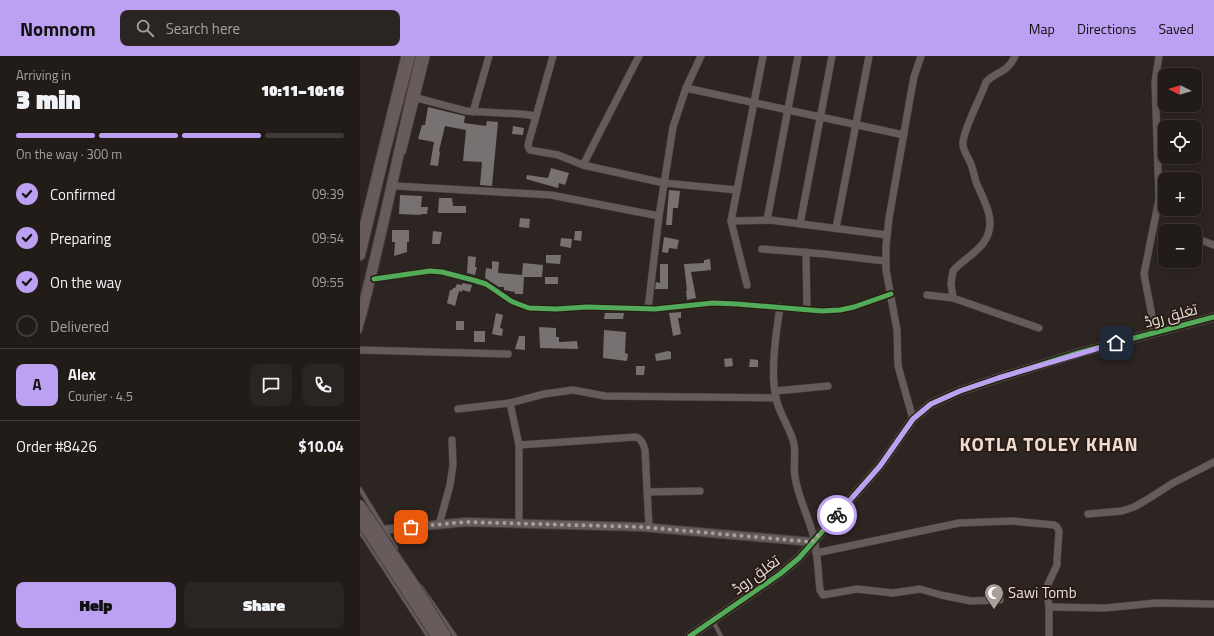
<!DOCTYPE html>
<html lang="en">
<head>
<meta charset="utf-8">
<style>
	:root { --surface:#221c19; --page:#2a2522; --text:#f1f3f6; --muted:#a2a1a2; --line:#3f3a38; --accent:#bca0f2 }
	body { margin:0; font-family:"Titillium Web",Cairo,sans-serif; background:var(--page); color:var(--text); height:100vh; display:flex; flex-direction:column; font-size:15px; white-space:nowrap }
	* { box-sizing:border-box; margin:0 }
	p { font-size:13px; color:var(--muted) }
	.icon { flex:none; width:22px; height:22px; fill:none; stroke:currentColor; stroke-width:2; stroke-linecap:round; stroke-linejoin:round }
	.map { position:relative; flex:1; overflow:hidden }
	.details { display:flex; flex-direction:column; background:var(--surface); width:360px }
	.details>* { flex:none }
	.needle { width:26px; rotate:275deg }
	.buttons { position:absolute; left:798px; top:12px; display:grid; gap:8px }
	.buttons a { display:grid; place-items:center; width:44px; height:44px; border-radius:8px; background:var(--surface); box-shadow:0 2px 10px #0003,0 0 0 1px var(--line); font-size:20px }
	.pin { position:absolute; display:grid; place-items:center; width:34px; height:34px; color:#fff; margin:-17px; border-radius:8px; box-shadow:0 2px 6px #0006 }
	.courier { position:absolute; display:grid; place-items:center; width:40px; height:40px; margin:-20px; border:3px solid #bca0f2; border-radius:50%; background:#fff; color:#222; box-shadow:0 1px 5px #0007 }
	.head em { font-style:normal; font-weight:800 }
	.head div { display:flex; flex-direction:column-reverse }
	.head { display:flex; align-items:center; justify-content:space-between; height:68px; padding:0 16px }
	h1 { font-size:26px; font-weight:800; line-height:30px }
	.bar { display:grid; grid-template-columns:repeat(4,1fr); gap:6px 4px; align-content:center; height:48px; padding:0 16px }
	.bar i { height:5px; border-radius:3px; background:var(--line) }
	.bar .selected { background:var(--accent) }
	.bar p { grid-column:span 4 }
	.line { display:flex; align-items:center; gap:10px; padding:0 16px; border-top:1px solid var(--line) }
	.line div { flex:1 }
	.round { display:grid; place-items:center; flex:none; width:42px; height:42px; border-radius:8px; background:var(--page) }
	ol { padding:0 16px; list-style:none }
	li { display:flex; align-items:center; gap:12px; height:44px }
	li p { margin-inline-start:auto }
	li .icon { padding:4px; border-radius:50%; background:var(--accent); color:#111; stroke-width:4 }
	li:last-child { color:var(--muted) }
	li i { width:22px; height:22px; border:2px solid var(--line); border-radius:50% }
	.action { display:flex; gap:8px; margin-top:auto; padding:8px 16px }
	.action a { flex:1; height:46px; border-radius:8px; background:var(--accent); color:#111; font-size:16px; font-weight:800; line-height:46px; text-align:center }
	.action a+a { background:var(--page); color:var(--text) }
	header { display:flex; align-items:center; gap:24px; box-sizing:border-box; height:56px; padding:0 20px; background:var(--accent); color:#111 }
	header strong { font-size:19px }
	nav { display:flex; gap:22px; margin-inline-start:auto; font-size:14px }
	.search { width:280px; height:36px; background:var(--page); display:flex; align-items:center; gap:10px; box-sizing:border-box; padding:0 14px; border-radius:8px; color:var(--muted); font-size:15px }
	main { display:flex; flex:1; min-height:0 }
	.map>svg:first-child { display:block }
	.building { fill:#777172 }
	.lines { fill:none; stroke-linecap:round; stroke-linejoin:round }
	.service-casing { stroke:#46403c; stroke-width:5 }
	.minor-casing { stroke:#46403c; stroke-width:8 }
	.tertiary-casing { stroke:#46403c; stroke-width:10 }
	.primary-casing { stroke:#46403c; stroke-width:12 }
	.service { stroke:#655b5c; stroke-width:3.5 }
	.minor { stroke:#655b5c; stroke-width:7 }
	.tertiary { stroke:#655b5c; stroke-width:8 }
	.primary { stroke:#685b5c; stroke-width:10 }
	.primary-bridge-casing { stroke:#46403c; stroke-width:12; stroke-linecap:butt }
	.primary-bridge { stroke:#685b5c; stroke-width:10 }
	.cycleway-casing { stroke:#281b13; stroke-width:8 }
	.cycleway { stroke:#51ab58; stroke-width:5 }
	.done { stroke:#a79f9a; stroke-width:4; stroke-dasharray:0 7.2 }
	.route { stroke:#bca0f2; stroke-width:5 }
	.labels { text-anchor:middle; stroke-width:4; stroke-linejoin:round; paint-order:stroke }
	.street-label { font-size:15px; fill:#e9e0db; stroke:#281b13 }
	.poi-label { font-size:15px; fill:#e9e0db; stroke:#281b13; text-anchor:start }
	.district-label { font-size:19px; font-weight:bold; letter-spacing:1px; fill:#eedcd1; stroke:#281b13 }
</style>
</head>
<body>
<header>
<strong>Nomnom</strong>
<div class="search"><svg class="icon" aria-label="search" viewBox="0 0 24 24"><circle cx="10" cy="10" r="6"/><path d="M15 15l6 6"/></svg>Search here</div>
<nav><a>Map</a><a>Directions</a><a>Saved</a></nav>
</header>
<main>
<section class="details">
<div class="head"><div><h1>3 min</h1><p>Arriving in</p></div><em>10:11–10:16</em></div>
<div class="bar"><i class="selected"></i><i class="selected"></i><i class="selected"></i><i></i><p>On the way · 300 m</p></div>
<ol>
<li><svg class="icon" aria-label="check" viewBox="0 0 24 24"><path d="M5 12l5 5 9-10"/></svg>Confirmed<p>09:39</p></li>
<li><svg class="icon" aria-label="check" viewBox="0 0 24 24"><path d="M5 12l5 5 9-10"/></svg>Preparing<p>09:54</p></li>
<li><svg class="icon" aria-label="check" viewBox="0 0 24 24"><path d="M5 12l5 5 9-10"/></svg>On the way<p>09:55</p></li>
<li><i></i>Delivered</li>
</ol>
<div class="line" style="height:72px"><b class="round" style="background:var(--accent);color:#111">A</b><div><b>Alex</b><p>Courier · 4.5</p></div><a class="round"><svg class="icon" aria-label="chat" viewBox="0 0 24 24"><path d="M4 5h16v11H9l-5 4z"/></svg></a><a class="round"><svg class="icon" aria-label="phone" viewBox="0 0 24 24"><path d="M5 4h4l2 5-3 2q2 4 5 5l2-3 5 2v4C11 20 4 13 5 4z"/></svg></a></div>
<div class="line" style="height:52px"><div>Order #8426</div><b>$10.04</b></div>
<div class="action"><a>Help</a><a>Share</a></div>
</section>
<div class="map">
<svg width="854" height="580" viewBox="0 0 854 580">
	<rect width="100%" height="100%" fill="#2d2521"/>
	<g class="building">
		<path d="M68,51L105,60L104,67L126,70L127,65L138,66L132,130L120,129L122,106L103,105L106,74L85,70L79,95L80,96L78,110L70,109L74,86L58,83L62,69H65Z"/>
		<path d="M153,70L164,72L163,79L152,78Z"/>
		<path d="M191,112L209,117L205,129L199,127L198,132L166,123L167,119L188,122Z"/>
		<path d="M309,134L320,135L318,152H313L312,169H306Z"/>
		<path d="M40,139L62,140L61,151H68L67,158H61V159L39,158Z"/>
		<path d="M79,142H92L93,150H106V157H78Z"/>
		<path d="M160,162L170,163L169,172L159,171Z"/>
		<path d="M32,174H49V186H47V196L34,200L35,186H32Z"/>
		<path d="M73,175L82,176L80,188H72Z"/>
		<path d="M215,175H222L221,185L214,184Z"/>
		<path d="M304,181L319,184L317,193L309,192L308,197L302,196Z"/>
		<path d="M201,182L212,183L211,192L200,190Z"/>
		<path d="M186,199H201L200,208L186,207Z"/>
		<path d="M108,200L116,201L115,211H117L115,219L107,217Z"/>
		<path d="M350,203L351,214L331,216L336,242L327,244L326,235H327L324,208L344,207V204Z"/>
		<path d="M132,205L139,206L138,217L162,219L163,207L183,209L182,221H164L163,238H155V236L144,234V231H139L125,222L126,212L132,213Z"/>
		<path d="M300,208H308V233H295L296,226L300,227Z"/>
		<rect x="185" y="221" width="13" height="7"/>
		<path d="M102,227L112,229L110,236L102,234V236L99,235L95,250L87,247L90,234H92L93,232H95L97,228L102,229Z"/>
		<path d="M321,256V262H318L321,278L313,280L309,257Z"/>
		<path d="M136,257L143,259L140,272L143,273L142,280L132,278Z"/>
		<path d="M245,257H264L263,263H244Z"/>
		<rect x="96" y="265" width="8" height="9"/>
		<path d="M179,271L196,272V281H199V286L217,285L218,293L180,292Z"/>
		<path d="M244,274L266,276L265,297L268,298L267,305L243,302Z"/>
		<rect x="114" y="275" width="11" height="11"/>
		<path d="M159,280H165V294L155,293Z"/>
		<path d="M308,295L311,296V303L296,305L295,298Z"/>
		<path d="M372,302L373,310L365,311L364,303Z"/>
		<path d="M390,303L398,304V311H389Z"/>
		<path d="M276,310H285L284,319H276Z"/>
	</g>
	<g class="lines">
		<defs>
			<g id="service">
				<path d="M44,96L68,0"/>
				<path d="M0,175L43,0"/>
				<path d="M0,275L3,263"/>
				<path d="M0,433L36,492"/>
				<path d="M1,477L68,580"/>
				<path d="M61,531L95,580"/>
				<path d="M353,565L361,580"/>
			</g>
			<g id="minor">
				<path d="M193,0L169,85L168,90L170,94L198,99L223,109L304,127L377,134"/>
				<path d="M326,32L544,79"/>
				<path d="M57,42L106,55L161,58L176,60"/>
				<path d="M113,56L129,0"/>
				<path d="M223,109L279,0"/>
				<path d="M36,130L191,139L299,160"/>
				<path d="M407,164L438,0"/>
				<path d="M371,165L410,164L527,179"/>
				<path d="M440,168L472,0"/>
				<path d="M476,172L509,0"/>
				<path d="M835,182L854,189"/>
				<path d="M402,193L465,198L525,205"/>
				<path d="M446,196L447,254"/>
				<path d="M14,223L70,215L82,216L113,224L126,228L151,245L158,248L169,252L196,253L227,251L295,253L353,247L377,248L462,255L480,254L494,251L531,238"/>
				<path d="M387,229L371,165L403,0"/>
				<path d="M567,239L593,242L679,272"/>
				<path d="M593,242L591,227L593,215C602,204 616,198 624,186C638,166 624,145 616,126C614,119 613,112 610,106C607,99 602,93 603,86C605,69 620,44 626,26C636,15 647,18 655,0"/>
				<path d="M420,251C416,277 410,317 416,342C419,358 431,373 434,388C436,399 433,410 435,421C438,441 449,462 454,482C458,499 458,517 460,534L463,539L497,533L533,537L560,533L581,539L611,545L640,544"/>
				<path d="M288,253L299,160L313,71L326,32L341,0"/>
				<path d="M795,276L784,218L799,143L795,26L799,0"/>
				<path d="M0,294L148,298"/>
				<path d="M415,335L468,330"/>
				<path d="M150,347L159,389V468"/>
				<path d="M98,353L150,347L184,338L213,334L245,340L416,342"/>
				<path d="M553,363L538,310L537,274L526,214V190L529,162L551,37L554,21L561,0"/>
				<path d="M159,389L276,381C282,383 283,388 285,394L289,471"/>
				<path d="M287,436L340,435"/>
				<path d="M728,458L762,455L774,451L788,443L813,427L854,406"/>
				<path d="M79,469L90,429L93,409L92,384"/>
				<path d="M456,497L599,467L652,465L694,469L697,471L699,475L697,505V509L688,528L687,536L689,551V580"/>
				<path d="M689,551L745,552L796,547L854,548"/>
			</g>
			<g id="tertiary">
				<path d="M0,476L106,466L282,471L452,486"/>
				<path d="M330,580L420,518L439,502L520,410L553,363L571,348L600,335L639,322L718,297L854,261"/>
			</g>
			<g id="primary">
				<path d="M0,199L26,91L50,0"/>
				<path d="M0,263C23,176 40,87 61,0"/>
			</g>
		</defs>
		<use href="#service" class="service-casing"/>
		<use href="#minor" class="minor-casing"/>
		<use href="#tertiary" class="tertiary-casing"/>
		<use href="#primary" class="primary-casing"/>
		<use href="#service" class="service"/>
		<use href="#minor" class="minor"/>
		<use href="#tertiary" class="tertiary"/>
		<use href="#primary" class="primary"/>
		<defs>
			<g id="primary-bridge">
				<path d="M0,449L55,530L86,580"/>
				<path d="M0,464L76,580"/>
			</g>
		</defs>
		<use href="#primary-bridge" class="primary-bridge-casing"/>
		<use href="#primary-bridge" class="primary-bridge"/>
		<defs>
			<g id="cycleway">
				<path d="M14,223L70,215L82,216L113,224L126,228L151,245L158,248L169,252L196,253L227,251L295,253L353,247L377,248L462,255L480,254L494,251L531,238"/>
				<path d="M330,580L420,518L439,502L520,410L553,363L571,348L600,335L639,322L718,297L854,261"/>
			</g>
		</defs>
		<use href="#cycleway" class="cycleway-casing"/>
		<use href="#cycleway" class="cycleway"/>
	</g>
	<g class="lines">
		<path class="done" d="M51,471L106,466L282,471L452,486L477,459"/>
		<path class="route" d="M477,459L520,410L553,363L571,348L600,335L638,322L756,287"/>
	</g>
	<defs>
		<symbol id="mosque-pin" viewBox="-11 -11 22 30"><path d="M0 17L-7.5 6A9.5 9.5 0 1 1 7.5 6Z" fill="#a79f9a" stroke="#281b13"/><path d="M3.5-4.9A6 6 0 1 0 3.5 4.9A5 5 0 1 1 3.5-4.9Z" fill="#fff"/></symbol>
	</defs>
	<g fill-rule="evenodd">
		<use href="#mosque-pin" x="623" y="526" width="22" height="30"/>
	</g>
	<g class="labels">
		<g class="street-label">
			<text transform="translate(811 260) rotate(-15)" y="5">تغلق روڈ</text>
			<text transform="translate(396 519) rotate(-36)" y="5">تغلق روڈ</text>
		</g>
		<g class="poi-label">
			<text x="648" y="542">Sawi Tomb</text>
		</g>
		<g class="district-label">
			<text x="689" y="395">KOTLA TOLEY KHAN</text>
		</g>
	</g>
</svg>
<div class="buttons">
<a><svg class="needle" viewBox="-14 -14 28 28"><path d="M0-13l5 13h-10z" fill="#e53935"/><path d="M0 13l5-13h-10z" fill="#a2a1a2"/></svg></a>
<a><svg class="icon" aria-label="locate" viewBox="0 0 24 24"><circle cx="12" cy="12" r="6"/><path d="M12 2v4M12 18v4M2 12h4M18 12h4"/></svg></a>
<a>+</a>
<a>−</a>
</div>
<div class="pin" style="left:51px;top:471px;background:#ea580c"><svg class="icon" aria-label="bag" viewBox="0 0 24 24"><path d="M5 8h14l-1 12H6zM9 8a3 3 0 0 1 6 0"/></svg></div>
<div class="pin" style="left:756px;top:287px;background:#1f2937"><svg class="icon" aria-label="home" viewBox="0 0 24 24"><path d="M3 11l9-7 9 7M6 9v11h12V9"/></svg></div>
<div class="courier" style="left:477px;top:459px"><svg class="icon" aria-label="bike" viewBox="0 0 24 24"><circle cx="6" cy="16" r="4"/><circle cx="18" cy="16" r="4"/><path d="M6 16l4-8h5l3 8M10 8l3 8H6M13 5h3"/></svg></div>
</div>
</main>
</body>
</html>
